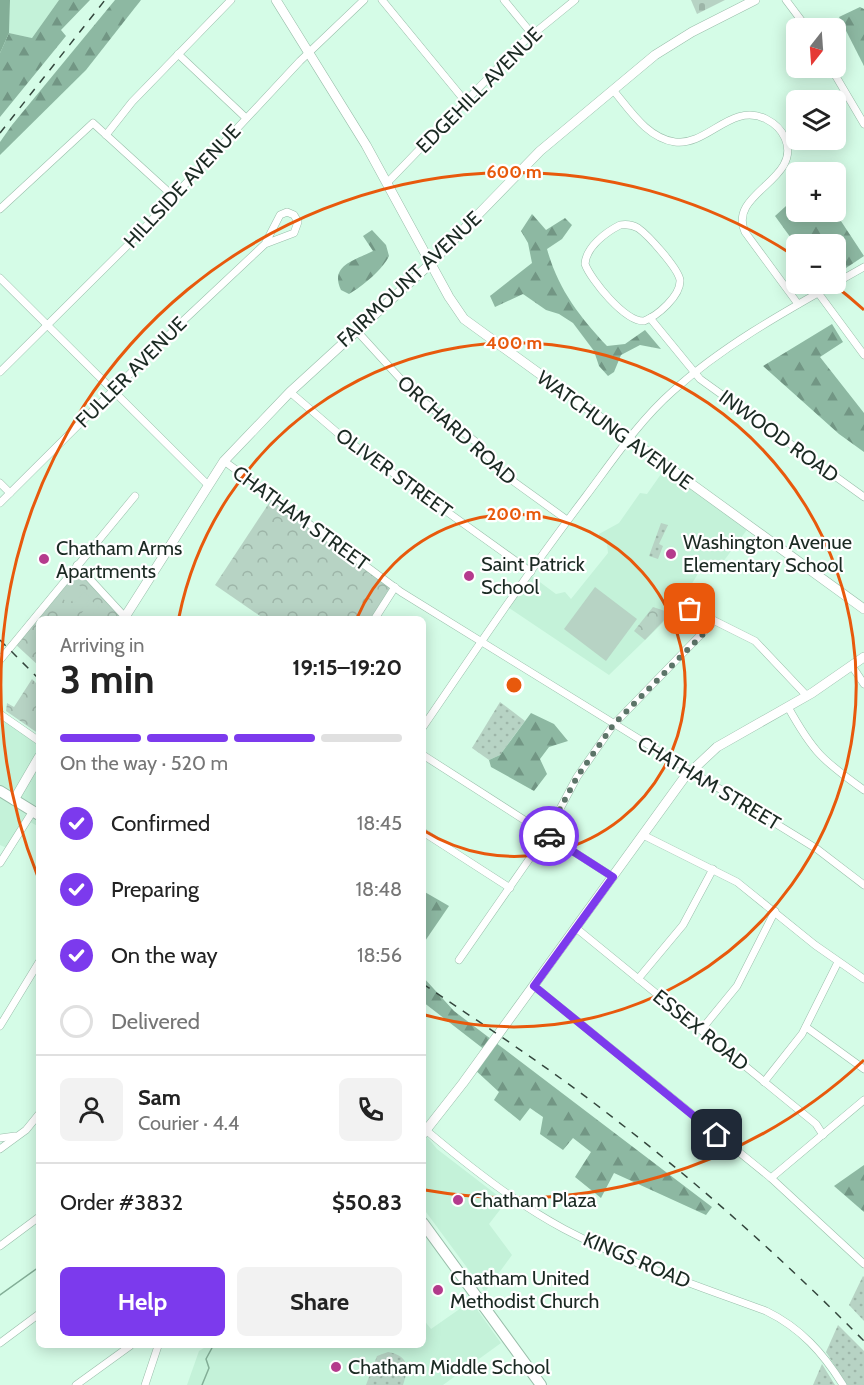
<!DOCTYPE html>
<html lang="en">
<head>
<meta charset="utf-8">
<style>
	:root { --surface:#fff; --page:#f2f2f2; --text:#222; --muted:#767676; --line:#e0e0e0; --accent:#7c3aed }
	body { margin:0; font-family:Cabin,sans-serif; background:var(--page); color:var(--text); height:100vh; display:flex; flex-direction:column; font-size:22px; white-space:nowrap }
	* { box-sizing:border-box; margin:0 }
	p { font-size:20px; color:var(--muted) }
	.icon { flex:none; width:33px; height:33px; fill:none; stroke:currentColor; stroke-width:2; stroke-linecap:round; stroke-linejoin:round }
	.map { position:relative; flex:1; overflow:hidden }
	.panel { position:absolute; left:36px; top:616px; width:390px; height:732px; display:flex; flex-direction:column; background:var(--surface); border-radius:9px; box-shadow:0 3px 15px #0003 }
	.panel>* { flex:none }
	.needle { width:39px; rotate:197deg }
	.fabs { position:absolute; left:786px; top:18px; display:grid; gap:12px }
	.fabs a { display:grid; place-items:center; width:60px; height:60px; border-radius:9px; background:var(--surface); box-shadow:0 3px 15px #0003; font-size:30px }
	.pin { position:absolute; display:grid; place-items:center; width:51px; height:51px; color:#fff; margin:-26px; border-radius:12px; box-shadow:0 3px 9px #0006 }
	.courier { position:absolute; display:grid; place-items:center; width:60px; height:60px; margin:-30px; border:4px solid #7c3aed; border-radius:50%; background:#fff; color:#222; box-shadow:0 2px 8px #0007 }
	.summary em { font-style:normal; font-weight:800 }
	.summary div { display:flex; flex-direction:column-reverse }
	.summary { display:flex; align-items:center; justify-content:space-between; height:102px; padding:0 24px }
	h1 { font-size:39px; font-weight:800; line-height:45px }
	.bar { display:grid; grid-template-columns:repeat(4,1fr); gap:9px 6px; align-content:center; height:72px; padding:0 24px }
	.bar i { height:8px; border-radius:4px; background:var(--line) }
	.bar .active { background:var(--accent) }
	.bar p { grid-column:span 4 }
	.line { display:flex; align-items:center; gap:15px; padding:0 24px; border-top:2px solid var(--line) }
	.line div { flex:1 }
	.round { display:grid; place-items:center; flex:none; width:63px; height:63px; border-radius:9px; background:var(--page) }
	ol { padding:0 24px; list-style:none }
	li { display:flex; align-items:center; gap:18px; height:66px }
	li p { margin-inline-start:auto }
	li .icon { padding:6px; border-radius:50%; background:var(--accent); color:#fff; stroke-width:4 }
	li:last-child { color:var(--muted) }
	li i { width:33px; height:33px; border:3px solid var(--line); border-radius:50% }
	.primary-button { display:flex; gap:12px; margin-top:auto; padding:12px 24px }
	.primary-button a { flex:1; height:69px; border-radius:9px; background:var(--accent); color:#fff; font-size:24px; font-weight:800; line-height:69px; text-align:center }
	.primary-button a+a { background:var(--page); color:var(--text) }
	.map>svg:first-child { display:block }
	.built { fill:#c4f2d9 }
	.grass { fill:url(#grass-dots) }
	.forest { fill:url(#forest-firs) }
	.cemetery { fill:url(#cemetery-stones) }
	.park { fill:url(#park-crowns) }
	.pitch { fill:#b7d3c4 }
	.water { fill:#83ae97 }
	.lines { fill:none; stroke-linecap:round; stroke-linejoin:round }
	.stream { stroke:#83ae97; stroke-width:1.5 }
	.street-casing { stroke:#99beaa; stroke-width:8 }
	.secondary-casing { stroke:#99beaa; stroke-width:10 }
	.primary-casing { stroke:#99beaa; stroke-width:12 }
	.street { stroke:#fff; stroke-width:7 }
	.secondary { stroke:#fff; stroke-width:9 }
	.primary { stroke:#fff; stroke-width:10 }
	.rail { stroke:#34463d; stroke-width:1.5; stroke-dasharray:8 8; stroke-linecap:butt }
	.done { stroke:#5c7468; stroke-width:6; stroke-dasharray:0 10.8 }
	.route { stroke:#7c3aed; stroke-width:8 }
	.ring { fill:none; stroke:#e8590c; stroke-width:3 }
	.poi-dot { fill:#b53b8d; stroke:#fff; stroke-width:2 }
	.labels { text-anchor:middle; stroke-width:4.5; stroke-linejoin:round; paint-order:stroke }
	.street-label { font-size:20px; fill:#1b2a23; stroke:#fff }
	.poi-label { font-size:20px; fill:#1b2a23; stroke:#fff; text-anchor:start }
	.centre { fill:#e8590c; stroke:#fff; stroke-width:3 }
	.ring-label { font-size:18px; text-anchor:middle; font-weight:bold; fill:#e8590c; stroke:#fff; stroke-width:4.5; stroke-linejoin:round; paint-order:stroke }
</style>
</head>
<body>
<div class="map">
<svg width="864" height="1385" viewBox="0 0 864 1385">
	<defs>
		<pattern id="grass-dots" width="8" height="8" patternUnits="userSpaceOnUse" patternTransform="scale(1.5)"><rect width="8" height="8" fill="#b7d3c4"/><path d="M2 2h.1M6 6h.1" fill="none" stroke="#9db5a8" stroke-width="1.8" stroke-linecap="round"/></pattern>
		<pattern id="forest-firs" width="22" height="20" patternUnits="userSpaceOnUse" patternTransform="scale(1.5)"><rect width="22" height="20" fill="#8db8a2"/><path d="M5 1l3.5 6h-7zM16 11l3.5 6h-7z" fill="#729684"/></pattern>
		<pattern id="cemetery-stones" width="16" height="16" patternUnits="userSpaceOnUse" patternTransform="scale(1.5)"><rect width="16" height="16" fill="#b7d3c4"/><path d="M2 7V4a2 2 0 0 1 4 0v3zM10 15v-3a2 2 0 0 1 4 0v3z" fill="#9db5a8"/></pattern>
		<pattern id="park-crowns" width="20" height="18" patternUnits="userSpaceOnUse" patternTransform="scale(1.5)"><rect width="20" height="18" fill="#b7d3c4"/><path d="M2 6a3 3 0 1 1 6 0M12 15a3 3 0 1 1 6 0" fill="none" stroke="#9db5a8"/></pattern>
	</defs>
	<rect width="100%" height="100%" fill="#d5fce7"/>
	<g class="built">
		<path d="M10,0H59L32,38L9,33Z"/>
		<path d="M666,467L749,527L717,570L704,564L675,611L609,675L506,606L529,574L556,594L565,592L571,599L608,553L607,544L599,539V534L619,523L640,493L647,494Z"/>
		<path d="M0,714L39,741V827L27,820L9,849L0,845Z"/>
		<path d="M423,1132L437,1149L506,1202L489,1224L512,1255L485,1292L423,1208Z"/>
		<path d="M471,1301L501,1343L443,1385H187L199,1351L207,1346H423V1319L431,1329Z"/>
	</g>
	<g class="grass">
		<path d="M661,523L668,525L659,544L663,546L658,559L649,556Z"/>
		<path d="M500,702L525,721L500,755L489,760L472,748Z"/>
		<path d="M863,1276L864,1277V1321L849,1305Z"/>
		<path d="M838,1325L864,1351V1385H847L826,1352Z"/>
		<path d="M388,1352C409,1356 409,1367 403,1385H366L377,1356Z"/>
		<path d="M822,1364L835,1385H813Z"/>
	</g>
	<g class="forest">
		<path d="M59,0H90L61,30L66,36L0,117V53L9,33L32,38Z"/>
		<path d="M115,0H141L86,70L0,155V142L12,125Z"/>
		<path d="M860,7L864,9V66L839,17Z"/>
		<path d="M796,197V212H835L864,256L843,270L836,262V244H821L813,235L796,245L775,216Z"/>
		<path d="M532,214L546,230L565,218L572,225L562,239L547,249C558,289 579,316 607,346L625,344L645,330L661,349L640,345L621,355L614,372L608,376L599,366L594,351L573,323L559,314L546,310L523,294L495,307L490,296L532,263L528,243L521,231Z"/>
		<path d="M372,230L386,245L389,256C384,268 362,287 349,294L341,290C329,265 356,260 373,251L363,236Z"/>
		<path d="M832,324L843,342L820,357L864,413V452L839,434L763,366Z"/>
		<path d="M531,713L554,724L568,741L549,747L540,759L547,774L534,791L491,767L489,760L500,755Z"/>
		<path d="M423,891L449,906L423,944Z"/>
		<path d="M423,977L454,1011L712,1207L706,1215L614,1173L601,1198L575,1177L591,1152L573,1138L563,1150L540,1134L543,1117L530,1108L520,1121L494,1100L499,1092L473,1068L485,1050L423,1002Z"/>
		<path d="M864,1165V1212L834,1186Z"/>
	</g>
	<path class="cemetery" d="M691,0H725L697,14Z"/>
	<g class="park">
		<path d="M273,497L395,588L373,619L266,620L215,585Z"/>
		<path d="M76,565L123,620H39V666L13,642Z"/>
		<path d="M653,607L671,613L645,640L634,631Z"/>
		<path d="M32,679L39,686V734L6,711L7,703L14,707Z"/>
	</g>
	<g class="pitch">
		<path d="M76,582L83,589L69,604L62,598Z"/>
		<path d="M595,587L637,619L606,661L564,629Z"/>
		<path d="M84,592L91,598L78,613L71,607Z"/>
		<path d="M92,601L99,607L88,619H83L79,616Z"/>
	</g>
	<path class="water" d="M0,0H10L9,33L0,53Z"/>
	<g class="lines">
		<g class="stream">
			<path d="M0,1295L39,1267"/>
			<path d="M202,1385L209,1368L206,1359L213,1346"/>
		</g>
		<defs>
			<g id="street">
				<path d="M382,0L465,101"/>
				<path d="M504,0L532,34"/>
				<path d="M786,0L807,28"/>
				<path d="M178,54L246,118"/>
				<path d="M831,68L864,124"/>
				<path d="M613,90C630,110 647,138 675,142C708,146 731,102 766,119C774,123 781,129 785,138C803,180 727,193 745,232L798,304"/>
				<path d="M106,135L132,102L231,0"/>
				<path d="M387,183L521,44L575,0"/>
				<path d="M0,209L93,123L173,196"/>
				<path d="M620,225C627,224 633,225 638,228C648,235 678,268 680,280C681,296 657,316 644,321C625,322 591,280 585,264C586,247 606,232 620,225Z"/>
				<path d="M0,278L208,485"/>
				<path d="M819,294L864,355"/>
				<path d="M650,318L700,379L864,497"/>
				<path d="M356,330L416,396L476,442L506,476L567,520"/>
				<path d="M0,372L134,239L300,61L364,0"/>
				<path d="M290,392L340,435L531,572"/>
				<path d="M224,461L401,592L817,849L864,885"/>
				<path d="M0,483L10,493"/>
				<path d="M0,503L184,320L265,244L294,233L298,222L294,215L287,212L280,215L265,244"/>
				<path d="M77,565L125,617"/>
				<path d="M679,603L755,641L807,696"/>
				<path d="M374,620L395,587"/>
				<path d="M0,660L135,496"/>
				<path d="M852,666L864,684"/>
				<path d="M788,707C813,752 822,760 864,790"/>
				<path d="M0,714L39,741"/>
				<path d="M423,727C476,649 529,571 586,496C613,460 639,421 673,391C728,341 799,304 864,267"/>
				<path d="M423,755L613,877"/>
				<path d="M423,832L510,888"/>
				<path d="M643,835L737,882L815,945L864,979"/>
				<path d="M0,863L33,811"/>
				<path d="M576,928L816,1124L823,1135"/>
				<path d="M459,960L546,835L577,777L614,724L714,621"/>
				<path d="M638,979L683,925L713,869"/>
				<path d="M534,986L771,1178L864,1264"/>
				<path d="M0,1026L39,962"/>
				<path d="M806,1027L864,1069"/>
				<path d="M701,1030L737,986L775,911"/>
				<path d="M764,1082L802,1034L838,962"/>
				<path d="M427,1131C470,1167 514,1202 564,1229C628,1263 698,1286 766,1311C801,1328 823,1353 843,1385"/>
				<path d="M0,1138L15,1136"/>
				<path d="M0,1149L26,1130L39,1114"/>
				<path d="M771,1178L864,1100"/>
				<path d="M0,1246L39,1217"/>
				<path d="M0,1343L39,1314"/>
				<path d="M76,1385L130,1346"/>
				<path d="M145,1385L158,1346"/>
			</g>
			<g id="secondary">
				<path d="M276,0L366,145L449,297L464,319L864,609"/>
				<path d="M123,620L224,461L290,392L430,264L540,151L655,55L692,32L755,0"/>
				<path d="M14,800L39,757"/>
				<path d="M423,1134L463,1083L684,778L717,747L812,693L864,657"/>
			</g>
			<g id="primary">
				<path d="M0,791L39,815"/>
				<path d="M423,1223L541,1385"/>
			</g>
		</defs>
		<use href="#street" class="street-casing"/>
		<use href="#secondary" class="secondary-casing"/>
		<use href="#primary" class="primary-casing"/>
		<use href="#street" class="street"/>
		<use href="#secondary" class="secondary"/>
		<use href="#primary" class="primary"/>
		<g class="rail">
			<path d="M0,133L105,0"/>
			<path d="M0,640L39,679"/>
			<path d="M423,984C488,1028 554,1071 616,1120C704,1188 786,1262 864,1341"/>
		</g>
	</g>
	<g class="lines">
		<path class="done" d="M549,836L546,835L577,777L614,724L711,626L714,621L690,609"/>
		<path class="route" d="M549,836L613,877L534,986L717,1135"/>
	</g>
	<g class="ring">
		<path d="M357 618A171 171 0 1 1 423 830"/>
		<path d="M179 617A342 342 0 1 1 425 1015"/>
		<path d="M864 1060A513 513 0 0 1 425 1190M38 877A513 513 0 0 1 793 255M833 284A513 513 0 0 1 864 310"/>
	</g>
	<g class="poi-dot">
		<circle cx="671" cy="554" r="6"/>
		<circle cx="44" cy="559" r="6"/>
		<circle cx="469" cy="576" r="6"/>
		<circle cx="458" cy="1200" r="6"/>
		<circle cx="438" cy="1290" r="6"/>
		<circle cx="336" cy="1367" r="6"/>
	</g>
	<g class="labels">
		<g class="street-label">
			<text transform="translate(479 90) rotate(-45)" y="7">EDGEHILL AVENUE</text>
			<text transform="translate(182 186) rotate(-47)" y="7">HILLSIDE AVENUE</text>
			<text transform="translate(409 279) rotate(-43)" y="7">FAIRMOUNT AVENUE</text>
			<text transform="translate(131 372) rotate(-45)" y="7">FULLER AVENUE</text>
			<text transform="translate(457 430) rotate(42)" y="7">ORCHARD ROAD</text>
			<text transform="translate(615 430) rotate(36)" y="7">WATCHUNG AVENUE</text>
			<text transform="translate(779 436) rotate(36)" y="7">INWOOD ROAD</text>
			<text transform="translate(394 473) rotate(36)" y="7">OLIVER STREET</text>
			<text transform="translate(301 518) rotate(36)" y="7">CHATHAM STREET</text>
			<text transform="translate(709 783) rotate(31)" y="7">CHATHAM STREET</text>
			<text transform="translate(701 1030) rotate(39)" y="7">ESSEX ROAD</text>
			<text transform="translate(637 1260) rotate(23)" y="7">KINGS ROAD</text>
		</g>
		<g class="poi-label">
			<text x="683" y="549">Washington Avenue<tspan x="683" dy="23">Elementary School</tspan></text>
			<text x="56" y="555">Chatham Arms<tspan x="56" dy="23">Apartments</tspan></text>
			<text x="481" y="571">Saint Patrick<tspan x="481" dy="23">School</tspan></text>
			<text x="470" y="1207">Chatham Plaza</text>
			<text x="450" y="1285">Chatham United<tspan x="450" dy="23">Methodist Church</tspan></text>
			<text x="348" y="1374">Chatham Middle School</text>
		</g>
	</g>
	<circle cx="514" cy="685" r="9" class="centre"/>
	<g class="ring-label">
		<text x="514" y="178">600 m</text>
		<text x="514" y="349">400 m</text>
		<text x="514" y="520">200 m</text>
	</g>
</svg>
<div class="fabs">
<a><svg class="needle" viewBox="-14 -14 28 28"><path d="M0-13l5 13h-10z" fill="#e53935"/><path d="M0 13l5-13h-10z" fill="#767676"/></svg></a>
<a><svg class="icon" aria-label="layers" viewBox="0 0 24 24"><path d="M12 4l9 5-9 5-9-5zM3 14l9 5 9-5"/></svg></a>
<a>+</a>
<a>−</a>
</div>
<div class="pin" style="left:690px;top:609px;background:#ea580c"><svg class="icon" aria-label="bag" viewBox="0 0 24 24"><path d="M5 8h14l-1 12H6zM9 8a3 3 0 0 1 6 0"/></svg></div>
<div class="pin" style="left:717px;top:1135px;background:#1f2937"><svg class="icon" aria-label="home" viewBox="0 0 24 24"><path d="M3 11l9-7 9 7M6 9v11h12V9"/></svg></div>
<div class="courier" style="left:549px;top:836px"><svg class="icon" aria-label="car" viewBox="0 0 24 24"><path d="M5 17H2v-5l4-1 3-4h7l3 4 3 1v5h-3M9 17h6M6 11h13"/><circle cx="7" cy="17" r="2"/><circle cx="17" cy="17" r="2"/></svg></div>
<section class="panel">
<div class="summary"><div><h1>3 min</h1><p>Arriving in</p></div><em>19:15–19:20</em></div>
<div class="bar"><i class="active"></i><i class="active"></i><i class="active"></i><i></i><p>On the way · 520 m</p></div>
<ol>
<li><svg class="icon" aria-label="check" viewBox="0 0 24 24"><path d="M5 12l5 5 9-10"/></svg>Confirmed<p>18:45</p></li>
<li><svg class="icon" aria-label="check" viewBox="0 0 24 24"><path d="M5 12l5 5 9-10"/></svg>Preparing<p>18:48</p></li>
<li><svg class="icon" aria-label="check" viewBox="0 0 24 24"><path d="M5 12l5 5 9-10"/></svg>On the way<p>18:56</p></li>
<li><i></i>Delivered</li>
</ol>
<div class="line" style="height:108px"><a class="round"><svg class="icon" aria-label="person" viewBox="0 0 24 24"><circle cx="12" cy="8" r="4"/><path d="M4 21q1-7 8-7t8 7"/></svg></a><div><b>Sam</b><p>Courier · 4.4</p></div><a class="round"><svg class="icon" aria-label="phone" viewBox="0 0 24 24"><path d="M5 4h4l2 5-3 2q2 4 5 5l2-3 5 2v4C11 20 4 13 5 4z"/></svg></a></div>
<div class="line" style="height:78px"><div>Order #3832</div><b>$50.83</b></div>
<div class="primary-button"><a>Help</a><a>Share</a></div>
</section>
</div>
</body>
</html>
